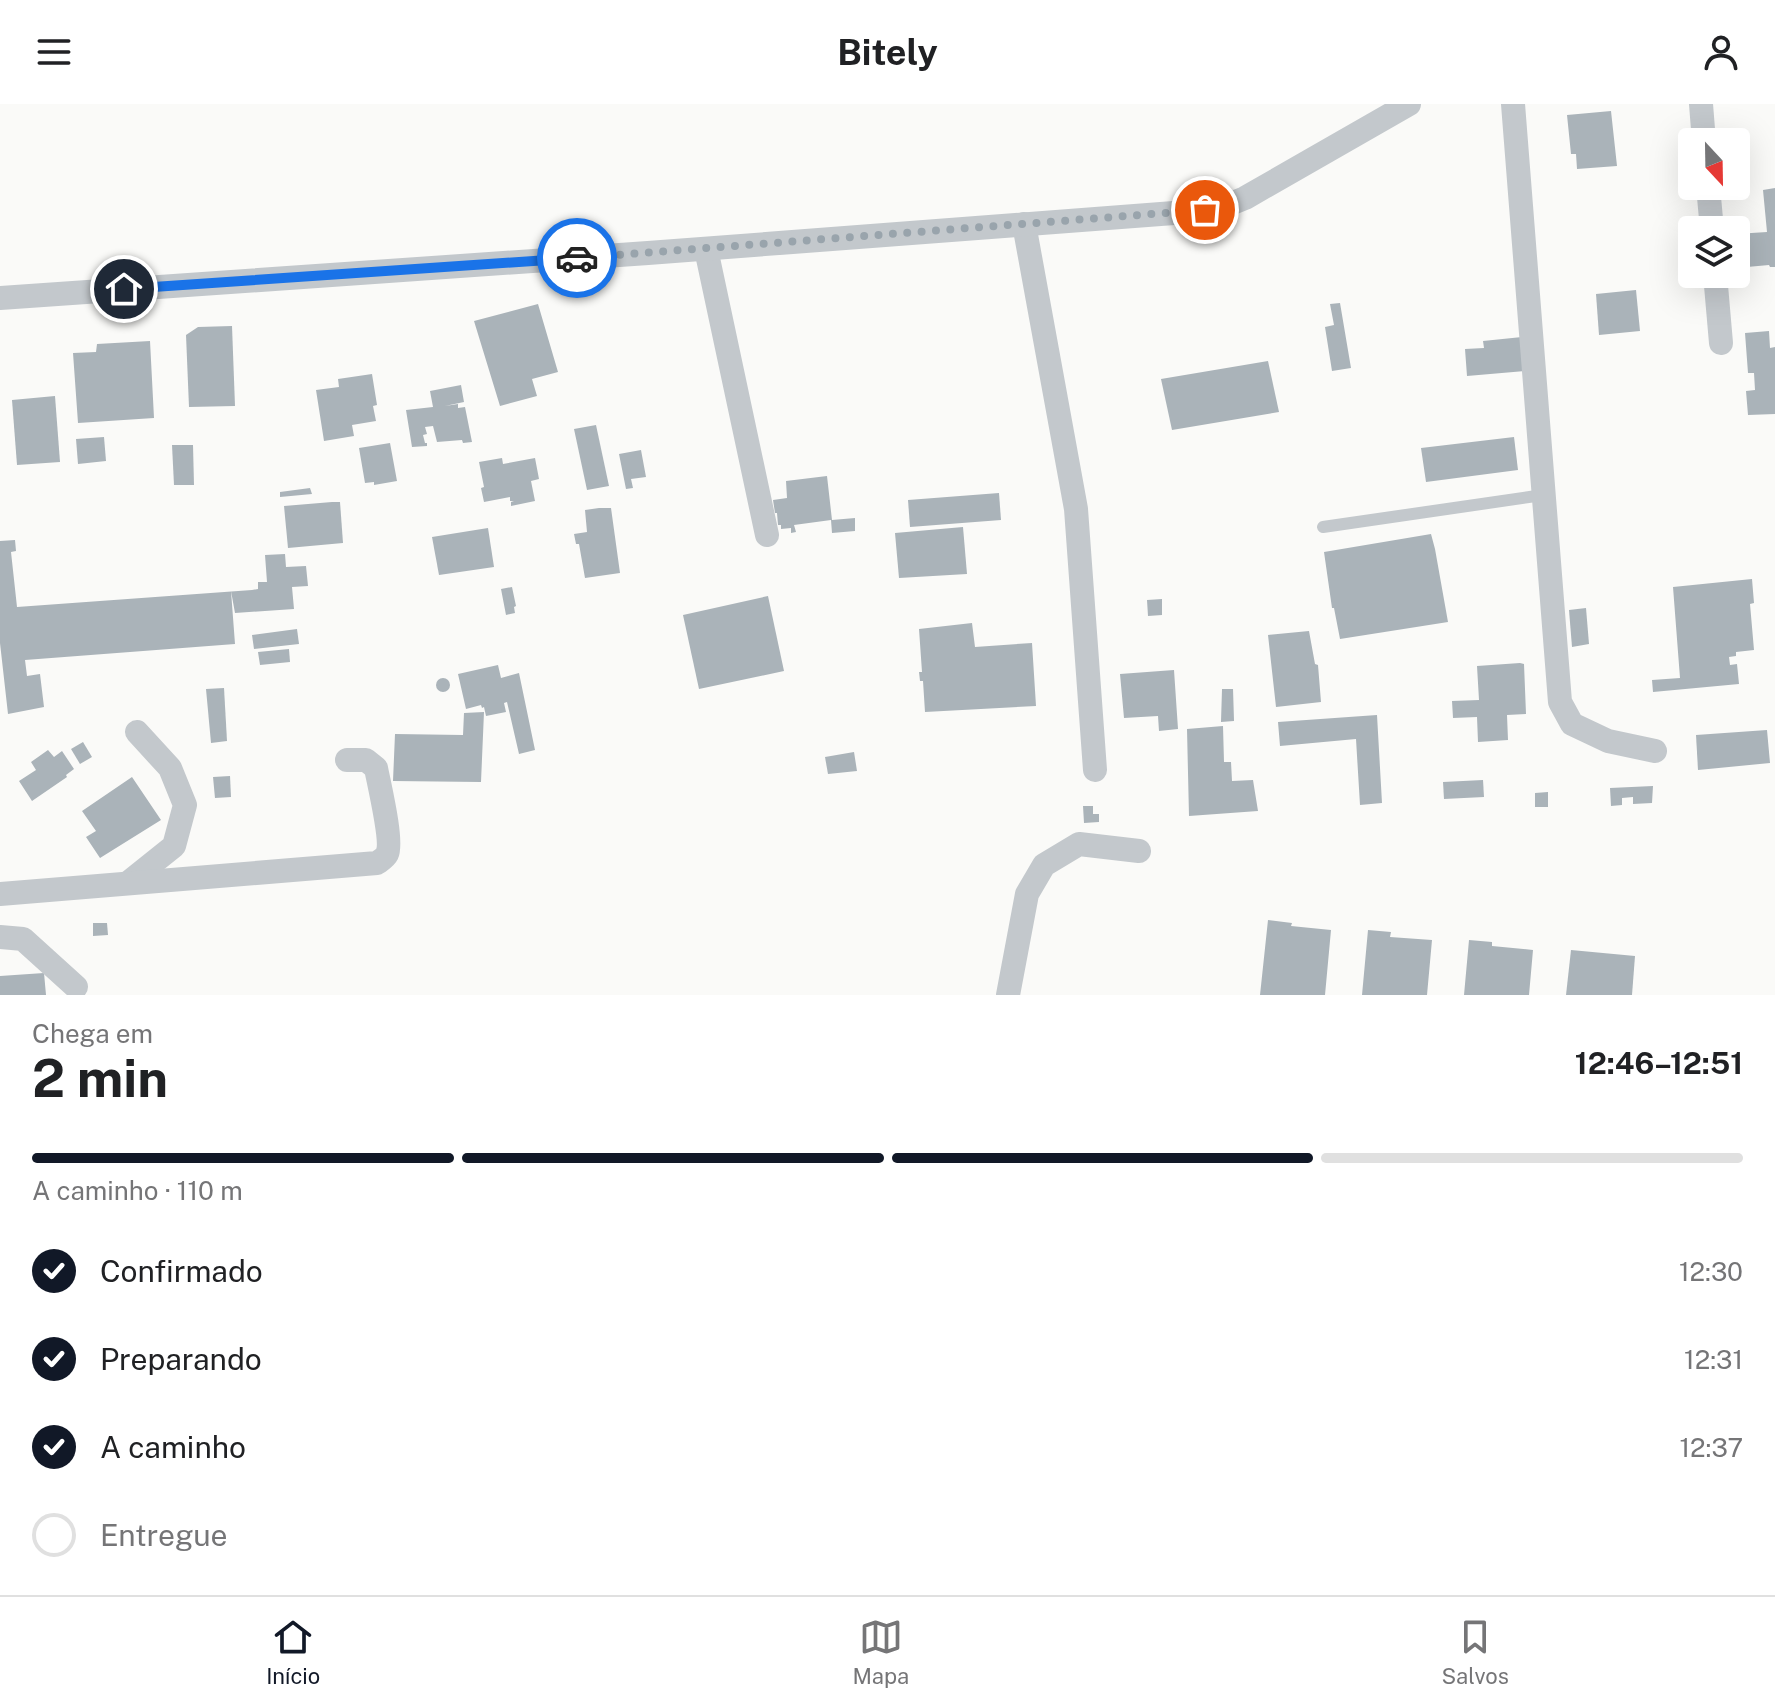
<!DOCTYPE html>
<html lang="pt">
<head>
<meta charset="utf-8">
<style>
	:root { --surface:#fff; --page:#f6f6f6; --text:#202124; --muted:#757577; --line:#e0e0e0; --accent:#111827 }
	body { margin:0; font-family:"Public Sans",sans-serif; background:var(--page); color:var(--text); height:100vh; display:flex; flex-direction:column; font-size:30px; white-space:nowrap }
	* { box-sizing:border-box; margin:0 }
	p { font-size:26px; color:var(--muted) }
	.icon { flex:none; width:44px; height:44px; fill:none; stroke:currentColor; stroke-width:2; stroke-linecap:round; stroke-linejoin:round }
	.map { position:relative; height:891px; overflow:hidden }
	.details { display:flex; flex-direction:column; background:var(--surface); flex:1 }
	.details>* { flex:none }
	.needle { width:52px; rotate:158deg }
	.fabs { position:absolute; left:1678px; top:24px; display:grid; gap:16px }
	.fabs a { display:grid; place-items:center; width:72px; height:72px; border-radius:8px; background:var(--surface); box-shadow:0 8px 32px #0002; font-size:40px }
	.pin { position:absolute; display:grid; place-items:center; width:68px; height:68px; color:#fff; margin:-34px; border:4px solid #fff; border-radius:50%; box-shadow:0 2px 8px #0007 }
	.courier { position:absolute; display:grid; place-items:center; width:80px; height:80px; margin:-40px; border:6px solid #1a73e8; border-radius:50%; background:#fff; color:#222; box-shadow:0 2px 10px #0007 }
	.headline em { font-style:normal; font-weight:700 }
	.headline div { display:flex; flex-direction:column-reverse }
	.headline { display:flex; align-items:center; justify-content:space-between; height:136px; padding:0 32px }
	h1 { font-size:52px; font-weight:700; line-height:60px }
	.bar { display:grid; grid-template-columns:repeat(4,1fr); gap:12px 8px; align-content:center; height:96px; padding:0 32px }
	.bar i { height:10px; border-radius:6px; background:var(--line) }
	.bar .current { background:var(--accent) }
	.bar p { grid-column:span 4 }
	ol { padding:0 32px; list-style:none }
	li { display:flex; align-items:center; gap:24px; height:88px }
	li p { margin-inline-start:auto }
	li .icon { padding:8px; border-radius:50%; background:var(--accent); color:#fff; stroke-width:4 }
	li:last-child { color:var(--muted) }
	li i { width:44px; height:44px; border:4px solid var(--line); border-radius:50% }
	header { display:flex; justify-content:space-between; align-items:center; height:104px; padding:0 32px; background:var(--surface); font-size:36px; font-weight:700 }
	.tab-bar { display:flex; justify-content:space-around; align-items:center; height:112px; border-top:2px solid var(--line); background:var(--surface); font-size:22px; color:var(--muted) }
	.tab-bar a { display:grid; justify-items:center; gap:4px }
	.tab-bar .current { color:var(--accent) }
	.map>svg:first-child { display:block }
	.building { fill:#aab3b9 }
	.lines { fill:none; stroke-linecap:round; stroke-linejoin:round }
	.lane { stroke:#c3c8cc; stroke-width:12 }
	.street { stroke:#c3c8cc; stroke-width:24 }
	.done { stroke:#99a4ac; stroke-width:8; stroke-dasharray:0 14.4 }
	.route { stroke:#1a73e8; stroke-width:10 }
</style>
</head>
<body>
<header><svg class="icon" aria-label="menu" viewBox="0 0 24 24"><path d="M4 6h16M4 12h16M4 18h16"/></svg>Bitely<svg class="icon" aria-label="person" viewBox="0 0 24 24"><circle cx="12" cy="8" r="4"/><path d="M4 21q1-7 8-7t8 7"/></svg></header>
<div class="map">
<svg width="1775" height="891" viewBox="0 0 1775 891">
	<rect width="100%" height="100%" fill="#fafaf8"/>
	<g class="building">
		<path d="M1611,7L1617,62L1577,65L1576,50H1571L1567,11Z"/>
		<path d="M1775,84V163H1770L1769,161L1736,164V130L1767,128L1763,86Z"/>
		<path d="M1636,186L1640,227L1599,231L1596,190Z"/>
		<path d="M1340,199L1351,264L1332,267L1325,223L1334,221L1330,200Z"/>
		<path d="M538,200L558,268L532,275L537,292L500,302L474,217Z"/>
		<path d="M232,222L235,302L189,303L186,231L198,223Z"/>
		<path d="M1769,227L1770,244L1775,243V310L1748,311L1746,287L1755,286L1754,269H1748L1745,229Z"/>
		<path d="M1522,233L1525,267L1467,272L1465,245L1484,244L1483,237Z"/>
		<path d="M150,237L154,314L78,319L73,249L96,248L97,240Z"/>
		<path d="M1268,257L1279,308L1172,326L1161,275Z"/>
		<path d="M372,270L377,301L373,302L376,317L352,321L354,332L324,337L316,286L339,283L338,275Z"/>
		<path d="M461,281L464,298L445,302L458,300V304L465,303L472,338L463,339L462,336L437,338L433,322L425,323L427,330L423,331L425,339H427V342L412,343L406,306L433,303L430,287Z"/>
		<path d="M55,292L60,358L17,361L12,296Z"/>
		<path d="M596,321L609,382L587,386L574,325Z"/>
		<path d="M104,333L106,357L78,360L76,335Z"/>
		<path d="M1514,333L1518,366L1426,378L1421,344Z"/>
		<path d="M390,339L397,377L374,381V378L365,379L359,344Z"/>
		<path d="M172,341H193L194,381H174Z"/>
		<path d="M641,346L646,373L631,375L633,384L626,385L619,350Z"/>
		<path d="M502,354L503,360L535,354L539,375L531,377L535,397L511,402V398L514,397H510V393L484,398L481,384L484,383L479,358Z"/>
		<path d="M827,372L832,416L855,414V427L832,429L831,416L794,421L796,428L791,429V424L781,425V421H778L777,409H775L773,396L787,394L786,377Z"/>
		<path d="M310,384L312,390L280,393V388Z"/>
		<path d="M999,389L1001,416L910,423L908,396Z"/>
		<path d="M332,398H340L343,439L288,444L284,402Z"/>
		<path d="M599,404H611L620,469L585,474L579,440H576L574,430L587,428L585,406Z"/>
		<path d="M963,423L967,470L899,474L895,429Z"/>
		<path d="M488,424L494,463L439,471L432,433Z"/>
		<path d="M1431,430L1435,445L1448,518L1340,535L1334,504H1332L1324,448Z"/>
		<path d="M15,436L16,447L11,448L17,503L252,486L258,485V478H267L265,451L285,450L286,463L306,462L308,482L292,483L294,505L235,509L231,487L235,540L25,556L27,572L40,570L44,603L8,610L0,539V437Z"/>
		<path d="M1752,475L1754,499L1750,500L1754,546L1736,548V552L1729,553L1730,561L1737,560L1739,580L1653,588L1652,576L1680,574L1673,483Z"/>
		<path d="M512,483L516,502L514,503L515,509L506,511L501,485Z"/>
		<path d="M768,492L784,567L699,585L683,511Z"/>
		<path d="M1162,495V511L1148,512L1147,496Z"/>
		<path d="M1586,504L1589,540L1572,543L1569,506Z"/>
		<path d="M972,519L975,543L1032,539L1036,602L925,608L923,577H920L919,568H922L919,525Z"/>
		<path d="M297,525L299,540L254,545L252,531Z"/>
		<path d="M1309,527L1315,560L1318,561L1321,598L1276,603L1268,531Z"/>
		<path d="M289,545L290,558L260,561L258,548Z"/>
		<path d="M1520,559L1524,560L1526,610L1507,611L1508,636L1478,638L1477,613L1453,614L1452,597L1479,596L1477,562Z"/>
		<path d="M498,561L501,574L519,569L535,646L519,650L507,598L504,599L506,608L486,612L484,603L482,604L481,601L466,605L458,570Z"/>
		<path d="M1174,566L1178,625L1159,627L1158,612L1124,614L1120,570Z"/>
		<circle cx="443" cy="581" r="7"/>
		<path d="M224,584L227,637L211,639L206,585Z"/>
		<path d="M1222,585H1233L1234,617L1221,618Z"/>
		<path d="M484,608L481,678L393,677L395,630L463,631L464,609Z"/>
		<path d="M1377,611L1382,699L1360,701L1356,635L1280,642L1278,618Z"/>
		<path d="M1223,622L1224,658H1231L1232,677L1253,676L1258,707L1189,712L1187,625Z"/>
		<path d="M1767,626L1770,659L1698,666L1696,631Z"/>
		<path d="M83,638L92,653L80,660L71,645Z"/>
		<path d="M48,646L54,653L62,647L74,665L66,671L67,673L32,697L19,677L36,666L31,658Z"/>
		<path d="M854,648L857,667L828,670L825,653Z"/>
		<path d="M230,672L231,693L215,694L213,673Z"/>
		<path d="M132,673L161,716L100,754L86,733L96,727L82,707Z"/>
		<path d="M1483,676L1484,693L1444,695L1443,678Z"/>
		<path d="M1653,682L1652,699L1633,700V693L1622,694V701L1611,702L1610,684Z"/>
		<path d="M1548,688V703H1535V689Z"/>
		<path d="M1083,702H1093V710H1099V718L1084,719Z"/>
		<path d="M1268,816L1292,819L1291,822L1331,826L1325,891H1260Z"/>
		<path d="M93,819H107L108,831L93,832Z"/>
		<path d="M1368,826L1391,828L1390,833L1432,836L1427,891H1362Z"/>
		<path d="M1469,836L1492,838V842L1533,846L1529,891H1464Z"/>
		<path d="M1571,846L1635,852L1632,891H1566Z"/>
		<path d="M44,869L46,891H0V872Z"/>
	</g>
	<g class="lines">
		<path class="lane" d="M1323,423L1543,391"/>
		<g class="street">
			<path d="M1513,0L1560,598L1572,620L1608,637L1655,647"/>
			<path d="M1701,0L1704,38"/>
			<path d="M1708,82L1712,126"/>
			<path d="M1024,120L1076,405L1095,666"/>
			<path d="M706,145L767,431"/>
			<path d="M1715,170L1721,239"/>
			<path d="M0,194L648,149L1187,108L1223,103L1245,94L1409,0"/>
			<path d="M129,778L174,742L185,701L170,664L137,628"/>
			<path d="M0,790L377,759C381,756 385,754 387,750C393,738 379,680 376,664L366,656H347"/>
			<path d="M0,833L23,835L76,883"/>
			<path d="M1008,891L1027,790L1044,761L1079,740L1139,747"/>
		</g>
	</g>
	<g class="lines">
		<path class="done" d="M577,154L1205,106"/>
		<path class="route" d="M124,185L577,154"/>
	</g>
</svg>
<div class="fabs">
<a><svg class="needle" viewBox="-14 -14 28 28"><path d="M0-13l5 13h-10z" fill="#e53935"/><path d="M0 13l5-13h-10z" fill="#757577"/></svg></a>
<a><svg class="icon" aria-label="layers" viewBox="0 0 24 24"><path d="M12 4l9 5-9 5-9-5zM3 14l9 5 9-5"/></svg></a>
</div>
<div class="pin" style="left:1205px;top:106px;background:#ea580c"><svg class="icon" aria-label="bag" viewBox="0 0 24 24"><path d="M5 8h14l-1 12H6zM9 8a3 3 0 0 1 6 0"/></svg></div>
<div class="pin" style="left:124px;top:185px;background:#1f2937"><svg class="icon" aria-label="home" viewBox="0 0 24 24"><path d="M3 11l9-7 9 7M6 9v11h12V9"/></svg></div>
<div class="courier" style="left:577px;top:154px"><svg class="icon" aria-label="car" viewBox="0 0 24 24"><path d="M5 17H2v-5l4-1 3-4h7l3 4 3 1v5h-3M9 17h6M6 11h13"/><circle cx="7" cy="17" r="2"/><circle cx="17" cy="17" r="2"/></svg></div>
</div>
<section class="details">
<div class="headline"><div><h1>2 min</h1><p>Chega em</p></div><em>12:46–12:51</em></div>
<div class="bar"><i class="current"></i><i class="current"></i><i class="current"></i><i></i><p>A caminho · 110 m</p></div>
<ol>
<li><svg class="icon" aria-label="check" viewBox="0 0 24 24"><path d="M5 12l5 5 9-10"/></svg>Confirmado<p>12:30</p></li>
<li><svg class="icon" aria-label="check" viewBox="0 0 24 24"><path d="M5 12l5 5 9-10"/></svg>Preparando<p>12:31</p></li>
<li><svg class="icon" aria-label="check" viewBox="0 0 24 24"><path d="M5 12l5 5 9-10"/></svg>A caminho<p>12:37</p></li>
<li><i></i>Entregue</li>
</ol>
</section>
<nav class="tab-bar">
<a class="current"><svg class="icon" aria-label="home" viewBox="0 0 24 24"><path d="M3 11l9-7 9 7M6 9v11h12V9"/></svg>Início</a>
<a><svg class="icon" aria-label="map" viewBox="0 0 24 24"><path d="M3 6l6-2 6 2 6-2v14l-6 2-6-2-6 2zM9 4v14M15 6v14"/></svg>Mapa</a>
<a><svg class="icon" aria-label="saved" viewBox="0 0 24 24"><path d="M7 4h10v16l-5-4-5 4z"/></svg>Salvos</a>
</nav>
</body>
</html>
